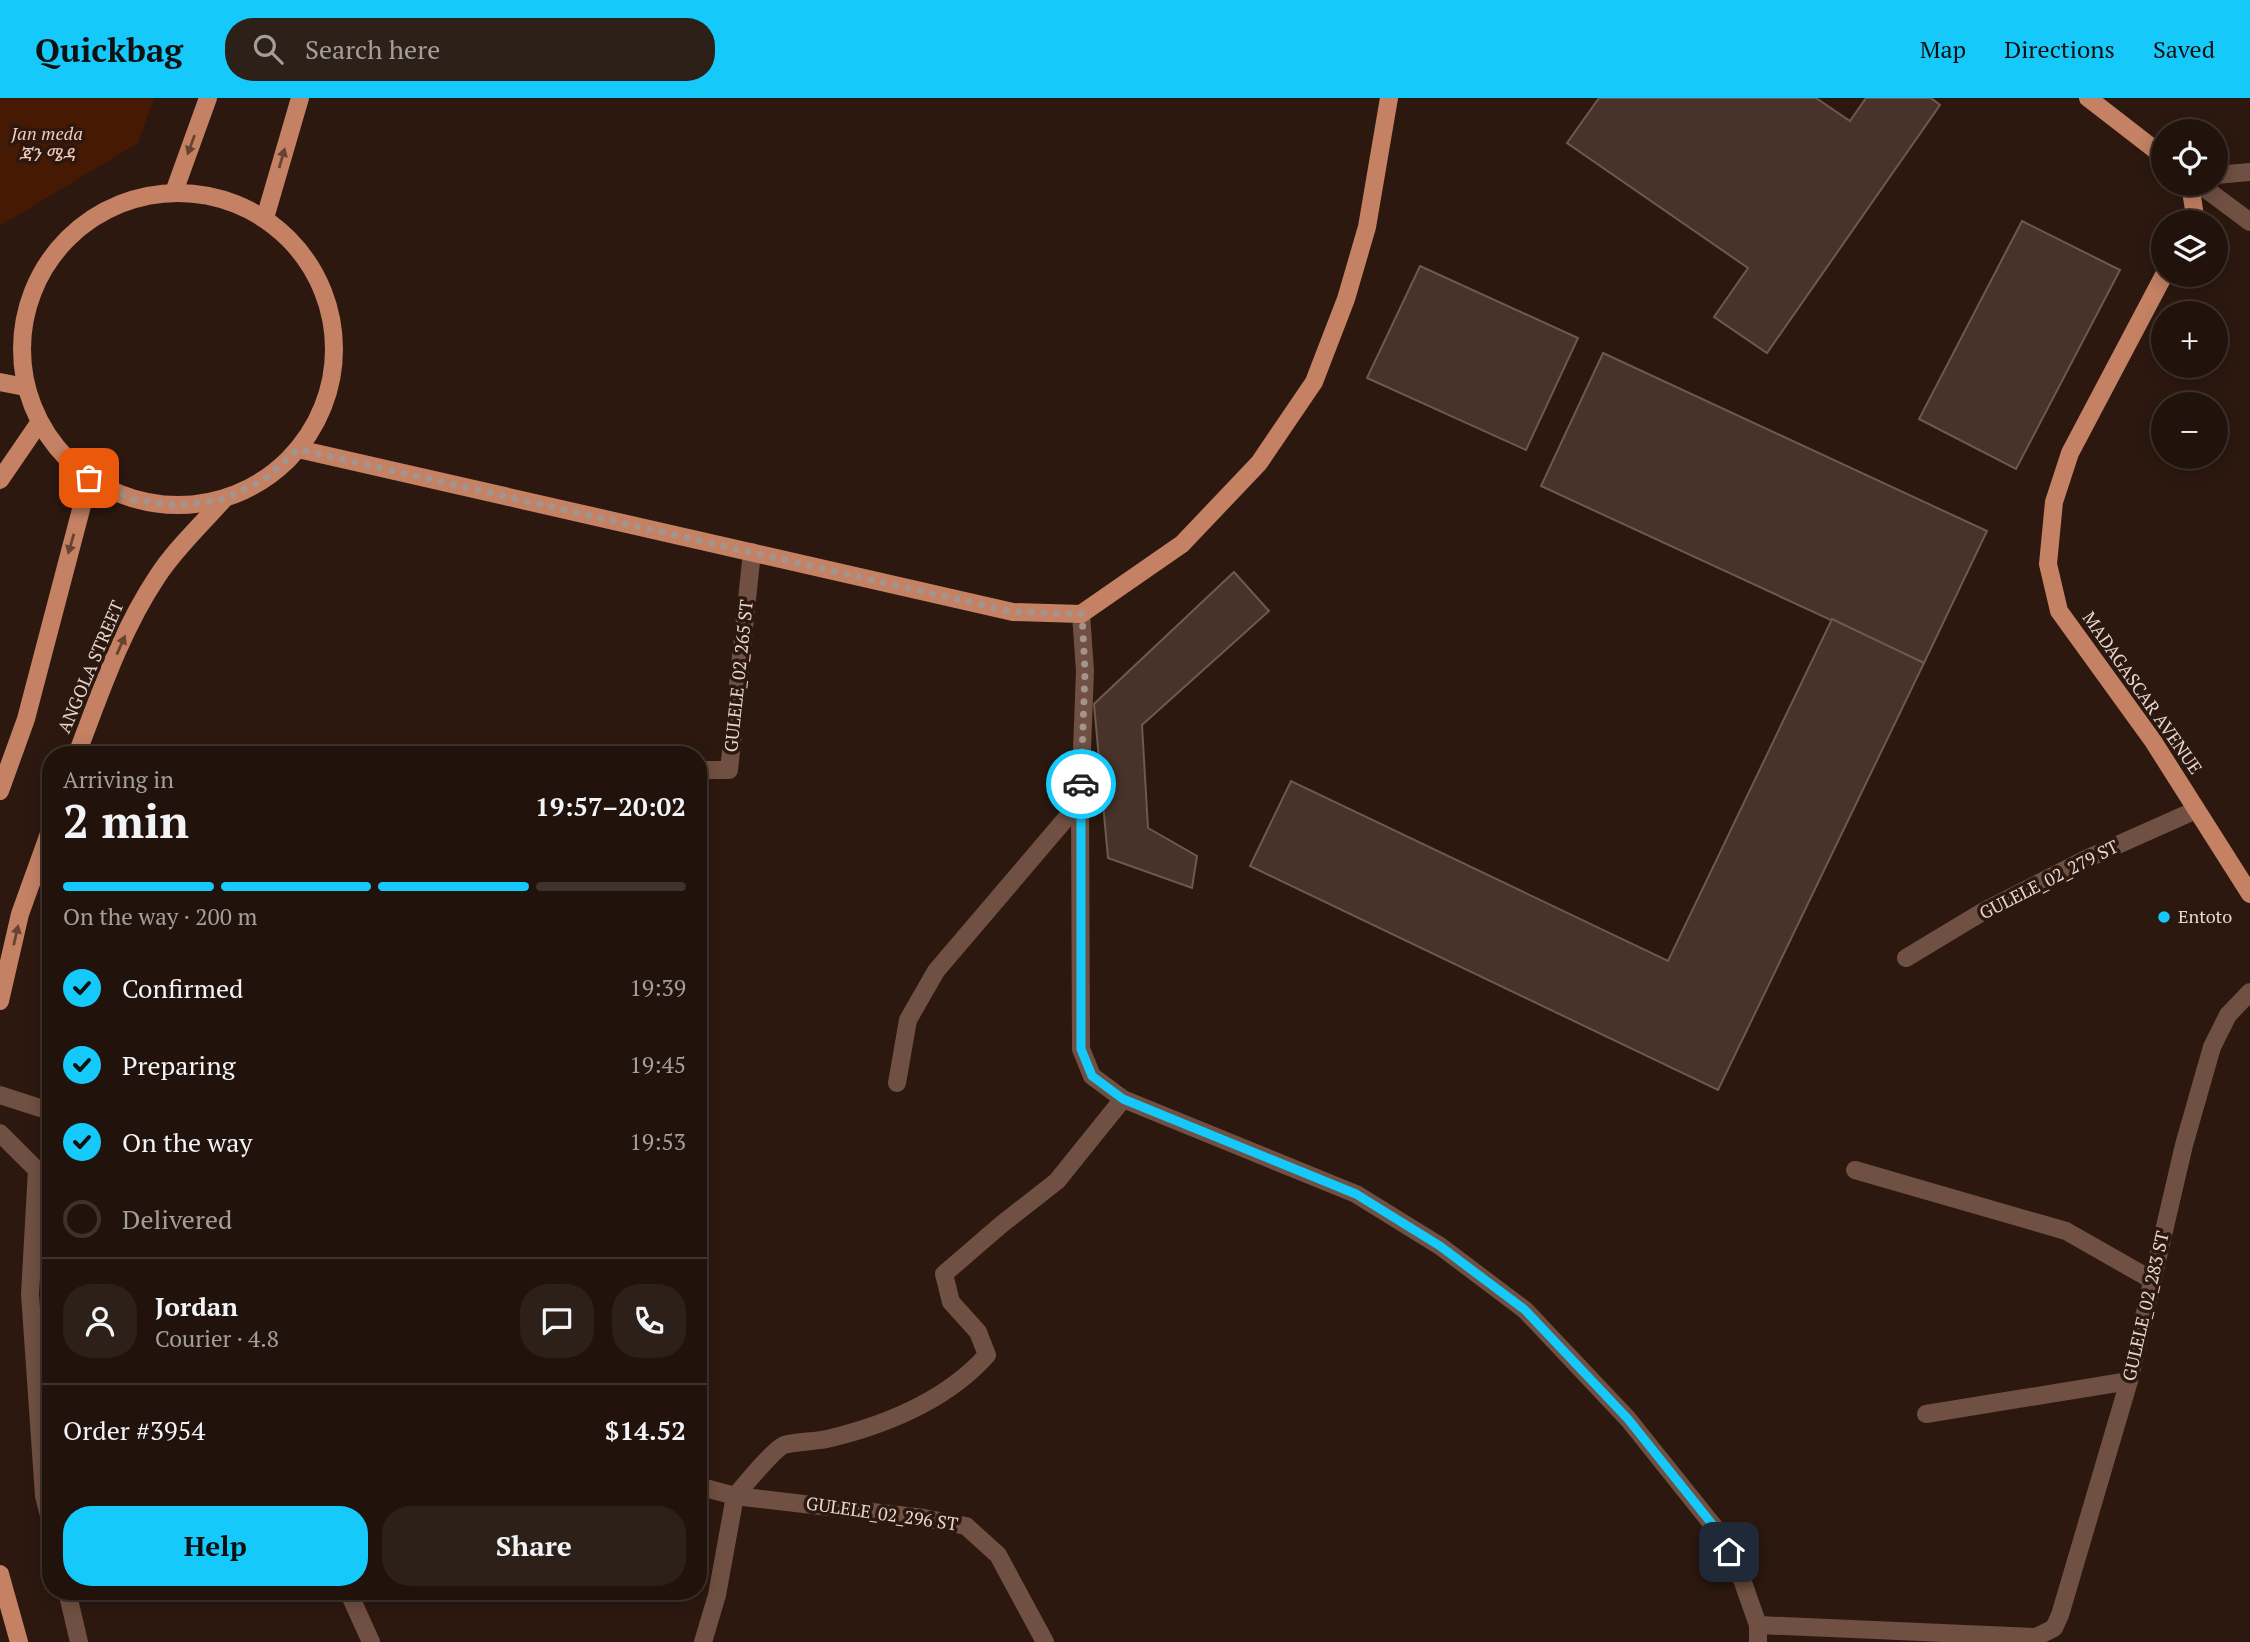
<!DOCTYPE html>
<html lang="en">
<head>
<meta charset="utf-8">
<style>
	:root { --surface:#21120b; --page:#2d2019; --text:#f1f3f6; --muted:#a29e9d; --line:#3e322c; --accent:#15cafb }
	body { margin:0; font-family:"PT Serif","Noto Sans Ethiopic",serif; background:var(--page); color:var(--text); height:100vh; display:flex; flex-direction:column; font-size:26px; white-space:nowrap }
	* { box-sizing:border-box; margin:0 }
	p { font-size:23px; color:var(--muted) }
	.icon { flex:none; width:38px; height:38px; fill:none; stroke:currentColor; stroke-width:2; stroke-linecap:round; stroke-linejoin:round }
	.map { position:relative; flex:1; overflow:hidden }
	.panel { position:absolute; left:42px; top:648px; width:665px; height:854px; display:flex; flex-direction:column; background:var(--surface); border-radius:28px; box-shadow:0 4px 18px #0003,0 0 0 2px var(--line) }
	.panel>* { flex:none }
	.buttons { position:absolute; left:2151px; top:21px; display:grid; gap:14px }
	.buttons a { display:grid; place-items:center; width:77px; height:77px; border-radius:50%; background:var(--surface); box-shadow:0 4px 18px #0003,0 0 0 2px var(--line); font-size:35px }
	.pin { position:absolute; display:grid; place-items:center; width:60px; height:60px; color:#fff; margin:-30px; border-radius:14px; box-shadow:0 4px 10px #0006 }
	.courier { position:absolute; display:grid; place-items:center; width:70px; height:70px; margin:-35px; border:5px solid #15cafb; border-radius:50%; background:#fff; color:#222; box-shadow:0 2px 9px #0007 }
	.head em { font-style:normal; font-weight:600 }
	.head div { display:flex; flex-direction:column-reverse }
	.head { display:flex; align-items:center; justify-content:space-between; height:119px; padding:0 21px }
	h1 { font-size:46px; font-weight:600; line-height:52px }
	.bar { display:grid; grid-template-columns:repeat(4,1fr); gap:10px 7px; align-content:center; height:84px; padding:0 21px }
	.bar i { height:9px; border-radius:5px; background:var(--line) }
	.bar .on { background:var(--accent) }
	.bar p { grid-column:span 4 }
	.line { display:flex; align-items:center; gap:18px; padding:0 21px; border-top:2px solid var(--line) }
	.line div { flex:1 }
	.round { display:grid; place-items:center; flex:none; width:74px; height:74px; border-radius:28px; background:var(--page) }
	ol { padding:0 21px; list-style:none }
	li { display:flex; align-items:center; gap:21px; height:77px }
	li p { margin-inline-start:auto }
	li .icon { padding:7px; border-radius:50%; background:var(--accent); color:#111; stroke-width:4 }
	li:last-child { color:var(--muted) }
	li i { width:38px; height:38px; border:4px solid var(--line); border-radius:50% }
	.cta { display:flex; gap:14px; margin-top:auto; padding:14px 21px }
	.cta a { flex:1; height:80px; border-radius:28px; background:var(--accent); color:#111; font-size:28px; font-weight:600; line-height:80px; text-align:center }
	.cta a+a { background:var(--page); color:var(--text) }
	header { display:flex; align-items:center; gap:42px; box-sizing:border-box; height:98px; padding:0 35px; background:var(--accent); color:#111 }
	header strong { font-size:33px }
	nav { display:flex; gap:38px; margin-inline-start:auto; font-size:24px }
	.search { width:490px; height:63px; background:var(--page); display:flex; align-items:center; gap:18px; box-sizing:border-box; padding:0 24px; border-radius:28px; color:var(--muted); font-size:26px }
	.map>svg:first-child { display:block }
	.park { fill:#461903 }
	.building { fill:#483229; stroke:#70584d; stroke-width:2 }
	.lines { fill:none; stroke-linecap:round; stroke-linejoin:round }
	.minor { stroke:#705042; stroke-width:18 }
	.major { stroke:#c48164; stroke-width:18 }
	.oneway { fill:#694231 }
	.done { stroke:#a5948d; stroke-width:7; stroke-dasharray:0 12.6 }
	.route { stroke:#15cafb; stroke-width:9 }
	.poi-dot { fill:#15cafb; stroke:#2c180f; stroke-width:2.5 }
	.labels { text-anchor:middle; stroke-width:7; stroke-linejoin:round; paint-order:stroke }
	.park-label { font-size:18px; font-style:italic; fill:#f6cab8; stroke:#2c180f }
	.street-label { font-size:18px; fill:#e6d7d1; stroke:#2c180f }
	.poi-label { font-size:18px; fill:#e6d7d1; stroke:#2c180f; text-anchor:start }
</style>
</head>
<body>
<header>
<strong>Quickbag</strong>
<div class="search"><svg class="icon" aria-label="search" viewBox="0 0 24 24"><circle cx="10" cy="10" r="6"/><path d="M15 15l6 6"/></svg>Search here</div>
<nav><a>Map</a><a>Directions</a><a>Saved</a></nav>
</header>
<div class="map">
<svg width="2250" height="1544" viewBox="0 0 2250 1544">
	<rect width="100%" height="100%" fill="#2c180f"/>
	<path class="park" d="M0,0H154L138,45L0,128Z"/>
	<g class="building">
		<path d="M1599,0H1816L1850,23L1866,0H1931L1940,7L1767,255L1714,219L1748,170L1567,45Z"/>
		<path d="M2022,123L2120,172L2016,371L1919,321Z"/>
		<path d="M1420,168L1578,240L1526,352L1367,280Z"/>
		<path d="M1603,255L1987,433L1924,565L1541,388Z"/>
		<path d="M1234,474L1269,513L1142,627L1148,730L1197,758L1192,790L1108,760L1094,606Z"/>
		<path d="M1832,521L1924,565L1718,992L1250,768L1291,683L1668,863Z"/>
	</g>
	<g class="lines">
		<g class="minor">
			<path d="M2216,77L2250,74"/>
			<path d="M2199,86L2250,124"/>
			<path d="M1081,516L1085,573L1080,704L1081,951L1092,978L1123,1001L1356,1096L1440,1148L1525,1212L1628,1321L1720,1436L1739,1473L1758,1527V1544"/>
			<path d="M698,672H729L752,454"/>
			<path d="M1906,860L1984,813L2086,761L2196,712"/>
			<path d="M897,985L908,922L936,873L1080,704"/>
			<path d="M0,997L40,1010H51"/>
			<path d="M0,1035L37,1072L51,1080"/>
			<path d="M37,1072L30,1196L44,1398L51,1425"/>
			<path d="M1855,1072L2066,1133L2152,1182"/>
			<path d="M1926,1316L2129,1283"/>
			<path d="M698,1388L735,1398L924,1420L966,1428L998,1457L1045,1544"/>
			<path d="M735,1398C744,1388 774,1351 784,1347C797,1343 813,1344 827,1341C886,1327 946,1303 987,1257L978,1234L951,1204L944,1176L1002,1126L1057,1083L1123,1001"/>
			<path d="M67,1493L79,1544"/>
			<path d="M348,1493L371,1544"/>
			<path d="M1758,1527L2036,1539L2054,1530L2060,1517L2129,1283L2184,1047L2212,949L2228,917L2250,894"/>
			<path d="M703,1544L717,1497L735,1398"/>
		</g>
		<g class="major">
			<path d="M2088,0L2163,58"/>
			<path d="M2190,86L2195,118L2191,124"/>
			<path d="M174,94L208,0"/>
			<circle cx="178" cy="251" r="156"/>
			<path d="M265,120L300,0"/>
			<path d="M2164,177L2070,355L2054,404L2048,466L2059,513L2153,643L2250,796"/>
			<path d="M0,284L25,289"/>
			<path d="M298,351L1013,514L1081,516L1182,446L1259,365L1314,284L1346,201L1367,129L1389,0"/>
			<path d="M0,382L39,325"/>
			<path d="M77,656C100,596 121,533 157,479C175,451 202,426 224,401"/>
			<path d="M0,693L26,621L89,381"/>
			<path d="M0,903L20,816L51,730"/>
			<path d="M0,1476L19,1544"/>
		</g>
	</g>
	<defs><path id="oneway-solid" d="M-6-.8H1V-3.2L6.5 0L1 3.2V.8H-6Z" transform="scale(1.75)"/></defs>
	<g class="oneway">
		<use href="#oneway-solid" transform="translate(191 47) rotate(110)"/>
		<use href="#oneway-solid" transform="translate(282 60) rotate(-74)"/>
		<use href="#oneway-solid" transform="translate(71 446) rotate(106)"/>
		<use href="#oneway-solid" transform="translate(121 547) rotate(-66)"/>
		<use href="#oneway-solid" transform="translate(16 837) rotate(-77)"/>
	</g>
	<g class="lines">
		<path class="done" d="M89,380L131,401L178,408L224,401L265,381L298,351L1013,514L1082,516L1085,573L1081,686"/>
		<path class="route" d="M1081,686V951L1092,978L1123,1001L1356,1096L1440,1148L1525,1212L1628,1321L1720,1436L1729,1454"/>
	</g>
	<circle class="poi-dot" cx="2164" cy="819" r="7"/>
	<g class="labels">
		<g class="park-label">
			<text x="47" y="42">Jan meda<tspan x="47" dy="21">ጃን ሜዳ</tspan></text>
		</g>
		<g class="street-label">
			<text transform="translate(91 569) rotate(-67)" y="6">ANGOLA STREET</text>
			<text transform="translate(739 578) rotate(-84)" y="6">GULELE_02_265 ST</text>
			<text transform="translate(2142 595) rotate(55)" y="6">MADAGASCAR AVENUE</text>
			<text transform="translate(2049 782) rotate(-27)" y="6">GULELE_02_279 ST</text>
			<text transform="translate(2146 1208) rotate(-77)" y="6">GULELE_02_283 ST</text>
			<text transform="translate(882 1416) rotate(8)" y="6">GULELE_02_296 ST</text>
		</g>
		<g class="poi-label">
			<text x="2178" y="825">Entoto</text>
		</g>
	</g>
</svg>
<div class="buttons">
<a><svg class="icon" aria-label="locate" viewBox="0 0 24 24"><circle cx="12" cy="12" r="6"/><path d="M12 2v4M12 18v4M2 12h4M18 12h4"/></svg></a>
<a><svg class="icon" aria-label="layers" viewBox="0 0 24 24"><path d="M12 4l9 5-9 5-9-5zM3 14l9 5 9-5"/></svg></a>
<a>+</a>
<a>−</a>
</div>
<div class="pin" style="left:89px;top:380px;background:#ea580c"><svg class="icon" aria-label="bag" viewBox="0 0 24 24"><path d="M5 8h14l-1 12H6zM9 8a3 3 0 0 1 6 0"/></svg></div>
<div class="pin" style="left:1729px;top:1454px;background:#1f2937"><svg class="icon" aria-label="home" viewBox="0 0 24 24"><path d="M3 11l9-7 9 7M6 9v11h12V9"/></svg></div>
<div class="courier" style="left:1081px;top:686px"><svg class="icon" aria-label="car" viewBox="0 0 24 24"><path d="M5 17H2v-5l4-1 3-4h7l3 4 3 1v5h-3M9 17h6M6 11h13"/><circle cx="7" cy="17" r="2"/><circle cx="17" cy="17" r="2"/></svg></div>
<section class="panel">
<div class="head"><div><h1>2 min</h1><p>Arriving in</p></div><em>19:57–20:02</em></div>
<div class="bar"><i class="on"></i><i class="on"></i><i class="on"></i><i></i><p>On the way · 200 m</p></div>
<ol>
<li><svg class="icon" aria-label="check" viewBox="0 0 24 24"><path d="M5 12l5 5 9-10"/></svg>Confirmed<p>19:39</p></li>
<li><svg class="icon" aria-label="check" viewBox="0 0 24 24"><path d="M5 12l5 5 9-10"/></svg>Preparing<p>19:45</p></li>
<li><svg class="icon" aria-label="check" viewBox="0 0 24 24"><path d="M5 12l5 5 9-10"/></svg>On the way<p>19:53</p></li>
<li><i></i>Delivered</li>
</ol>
<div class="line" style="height:126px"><a class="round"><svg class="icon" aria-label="person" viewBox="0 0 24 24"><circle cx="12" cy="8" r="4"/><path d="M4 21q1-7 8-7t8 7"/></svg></a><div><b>Jordan</b><p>Courier · 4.8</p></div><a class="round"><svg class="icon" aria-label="chat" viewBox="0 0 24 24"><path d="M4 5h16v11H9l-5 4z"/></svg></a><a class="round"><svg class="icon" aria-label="phone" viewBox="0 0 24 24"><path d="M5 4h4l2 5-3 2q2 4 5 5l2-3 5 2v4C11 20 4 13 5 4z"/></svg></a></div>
<div class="line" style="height:91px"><div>Order #3954</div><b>$14.52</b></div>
<div class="cta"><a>Help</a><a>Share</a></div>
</section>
</div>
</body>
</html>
